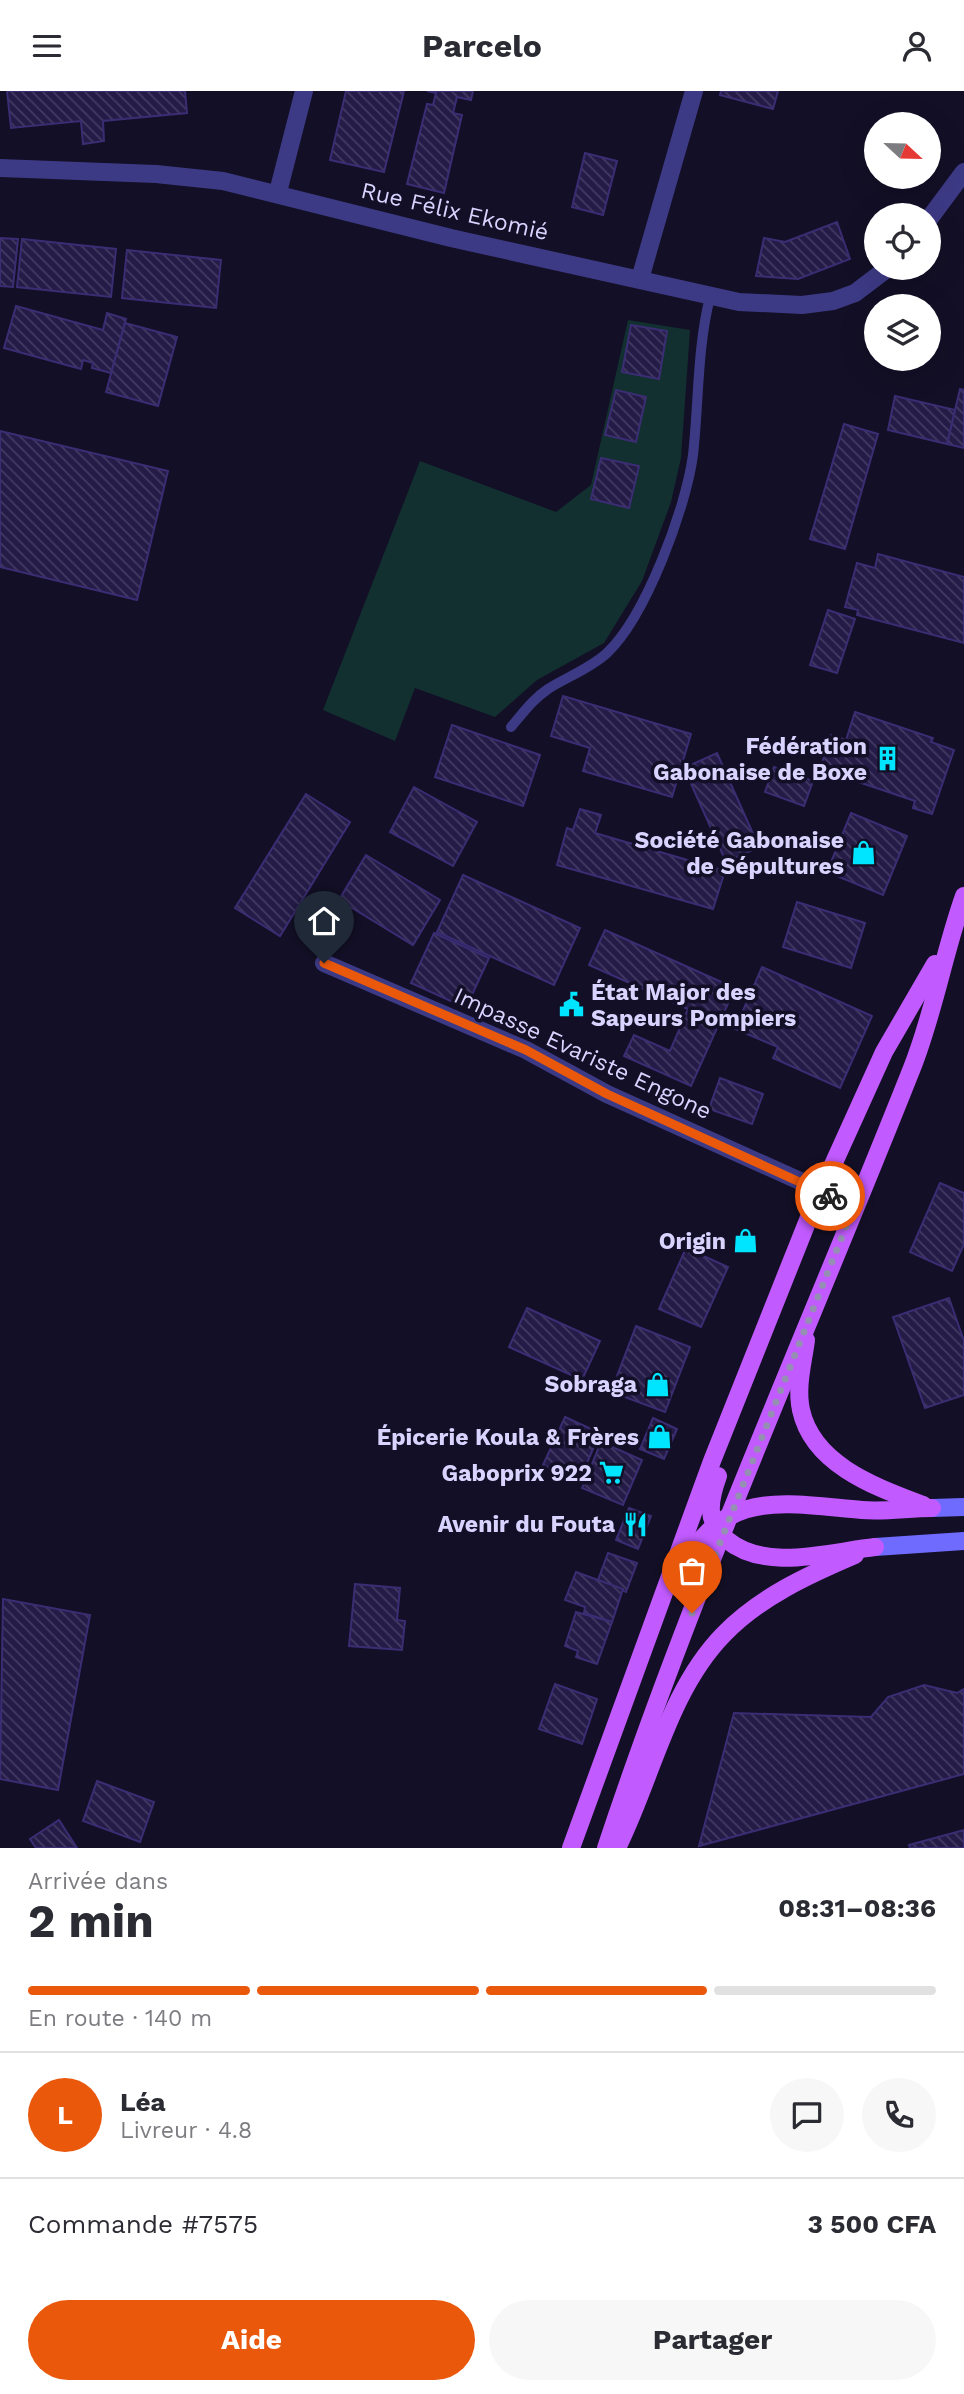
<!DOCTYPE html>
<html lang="fr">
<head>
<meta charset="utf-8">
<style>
	:root { --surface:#fff; --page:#f7f7f7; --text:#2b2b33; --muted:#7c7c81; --line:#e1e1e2; --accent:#ea580c }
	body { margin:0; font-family:"Work Sans",sans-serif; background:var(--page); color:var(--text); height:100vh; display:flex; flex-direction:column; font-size:26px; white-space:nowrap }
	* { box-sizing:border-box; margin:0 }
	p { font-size:23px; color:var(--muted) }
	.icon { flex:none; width:38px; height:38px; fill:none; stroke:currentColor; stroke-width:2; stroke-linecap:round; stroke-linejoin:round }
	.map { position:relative; height:1757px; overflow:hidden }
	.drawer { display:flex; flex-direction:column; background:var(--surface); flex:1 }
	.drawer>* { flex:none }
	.needle { width:46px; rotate:112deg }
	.fabs { position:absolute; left:864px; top:21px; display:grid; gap:14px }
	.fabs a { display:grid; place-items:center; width:77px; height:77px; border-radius:50%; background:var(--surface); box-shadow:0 7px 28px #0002; font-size:35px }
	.pin { position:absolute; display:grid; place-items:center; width:60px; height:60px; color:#fff; margin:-72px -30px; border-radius:50% 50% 50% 0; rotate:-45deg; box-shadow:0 0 7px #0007 }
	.pin .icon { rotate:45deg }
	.courier { position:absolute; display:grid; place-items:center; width:70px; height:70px; margin:-35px; border:5px solid #ea580c; border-radius:50%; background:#fff; color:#222; box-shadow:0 2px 9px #0007 }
	.summary em { font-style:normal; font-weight:700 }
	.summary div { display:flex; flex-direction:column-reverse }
	.summary { display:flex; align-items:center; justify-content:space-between; height:119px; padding:0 28px }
	h1 { font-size:46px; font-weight:700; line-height:52px }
	.bar { display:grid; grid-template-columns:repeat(4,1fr); gap:10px 7px; align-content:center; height:84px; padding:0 28px }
	.bar i { height:9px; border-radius:5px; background:var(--line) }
	.bar .current { background:var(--accent) }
	.bar p { grid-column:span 4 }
	.line { display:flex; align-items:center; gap:18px; padding:0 28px; border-top:2px solid var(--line) }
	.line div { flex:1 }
	.round { display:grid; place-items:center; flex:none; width:74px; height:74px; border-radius:37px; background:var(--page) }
	.cta { display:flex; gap:14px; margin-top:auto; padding:14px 28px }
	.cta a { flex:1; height:80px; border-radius:42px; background:var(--accent); color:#fff; font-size:28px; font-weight:700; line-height:80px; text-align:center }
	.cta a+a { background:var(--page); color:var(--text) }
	header { display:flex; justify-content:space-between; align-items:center; height:91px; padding:0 28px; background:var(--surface); font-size:32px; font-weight:700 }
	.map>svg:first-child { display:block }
	.pitch { fill:#12302f }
	.building { fill:url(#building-back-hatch); stroke:#3b2d73; stroke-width:2 }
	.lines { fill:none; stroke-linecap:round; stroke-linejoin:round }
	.lane { stroke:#3d3a85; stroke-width:10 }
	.street { stroke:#3d3a85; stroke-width:18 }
	.secondary { stroke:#6f6bff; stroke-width:18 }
	.primary { stroke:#c25bff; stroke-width:18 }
	.done { stroke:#948fb3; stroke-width:7; stroke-dasharray:0 12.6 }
	.route { stroke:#ea580c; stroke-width:9 }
	.labels { text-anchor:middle; stroke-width:7; stroke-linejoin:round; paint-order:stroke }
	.street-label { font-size:23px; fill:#d9d4ff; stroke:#130f26 }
	.poi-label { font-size:23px; font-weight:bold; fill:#d9d4ff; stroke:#130f26; text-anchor:end }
</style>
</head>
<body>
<header><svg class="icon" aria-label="menu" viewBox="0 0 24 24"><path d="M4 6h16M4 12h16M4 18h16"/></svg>Parcelo<svg class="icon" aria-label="person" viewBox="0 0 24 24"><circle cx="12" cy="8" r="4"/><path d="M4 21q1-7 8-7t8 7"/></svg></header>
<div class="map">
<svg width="964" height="1757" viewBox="0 0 964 1757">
	<defs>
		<pattern id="building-back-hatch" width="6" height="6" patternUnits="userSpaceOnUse" patternTransform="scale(1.75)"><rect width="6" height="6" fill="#241b47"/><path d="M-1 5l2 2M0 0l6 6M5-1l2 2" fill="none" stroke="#433b63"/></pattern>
	</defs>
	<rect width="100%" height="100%" fill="#130f26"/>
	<path class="pitch" d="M628,229L690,239L681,367L671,411L642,490L604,552L537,589L495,626L415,597L395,650L323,619L420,370L556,421L591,394Z"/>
	<g class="building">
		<path d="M7,0H185L187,22L103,30L104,50L83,53L81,30L11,37Z"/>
		<path d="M346,0H404L384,81L330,69Z"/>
		<path d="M427,0H473L471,9L457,6L453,22L462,24L444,102L407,93L427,13L433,14L436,2Z"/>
		<path d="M721,0H778L773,18L720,4Z"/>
		<path d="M585,62L617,70L603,124L572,116Z"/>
		<path d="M837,131L850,168L798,188L756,185L764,147L785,151Z"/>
		<path d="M0,147L18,148L13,196L0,195Z"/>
		<path d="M22,148L116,158L111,206L17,196Z"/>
		<path d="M127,159L221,169L216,217L122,207Z"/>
		<path d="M16,215L103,239L107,222L126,228L111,282L92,277L93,272L83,269L81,278L4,257Z"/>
		<path d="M125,232L177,246L158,315L106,301Z"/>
		<path d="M631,234L667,240L659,288L622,281Z"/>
		<path d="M960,298L964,299V357L947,353Z"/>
		<path d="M616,299L646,306L636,351L605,344Z"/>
		<path d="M895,305L955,319L947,353L888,339Z"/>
		<path d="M844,333L878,343L845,458L810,448Z"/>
		<path d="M0,340L168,380L137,509L0,476Z"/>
		<path d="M601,367L639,375L629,417L591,408Z"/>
		<path d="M878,463L964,486V552L857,524L858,519L845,516L857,472L875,477Z"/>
		<path d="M828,519L855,528L837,582L810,574Z"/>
		<path d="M563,605L691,643L672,706L583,680L590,657L551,645Z"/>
		<path d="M855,621L933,647L931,651L954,659L932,723L913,717L915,710L820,678L831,644L846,649Z"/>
		<path d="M452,634L540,664L523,715L435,686Z"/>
		<path d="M717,662L759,756L726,771L684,677Z"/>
		<path d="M774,676L813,690L804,715L765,701Z"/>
		<path d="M414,696L477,731L453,775L390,741Z"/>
		<path d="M306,703L350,731L280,845L235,817Z"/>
		<path d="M580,718L601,724L595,742L725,780L713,818L557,774L567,737L573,739Z"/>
		<path d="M851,722L907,745L883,804L827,781Z"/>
		<path d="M366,764L440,809L413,854L339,809Z"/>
		<path d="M463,784L580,837L554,894L437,841Z"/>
		<path d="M797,811L865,832L851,877L783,856Z"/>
		<path d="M605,839L735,897L691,995L624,965L634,944L670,960L688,918L589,874Z"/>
		<path d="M434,842L489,867L466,917L411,892Z"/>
		<path d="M762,876L872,925L840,997L773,967L778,956L735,938Z"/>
		<path d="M720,987L763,1003L752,1033L709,1018Z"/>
		<path d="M940,1092L964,1102V1153L952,1180L910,1161Z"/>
		<path d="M686,1157L728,1176L701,1236L659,1218Z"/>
		<path d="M949,1207L964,1250V1304L925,1317L893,1226Z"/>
		<path d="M527,1217L600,1250L582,1289L509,1256Z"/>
		<path d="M636,1235L690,1256L665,1321L611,1301Z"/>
		<path d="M565,1326L600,1342L579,1390L543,1374Z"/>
		<path d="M653,1327L677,1338L664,1368L640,1358Z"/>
		<path d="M601,1351L642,1369L623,1414L582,1397Z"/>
		<path d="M629,1417L651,1425L638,1458L616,1449Z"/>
		<path d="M608,1462L637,1472L626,1501L598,1489Z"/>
		<path d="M576,1481L623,1498L612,1531L584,1522L585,1516L565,1509Z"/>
		<path d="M355,1493L400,1497L397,1529L405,1530L402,1559L349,1555Z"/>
		<path d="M3,1508L90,1524L58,1699L0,1688Z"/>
		<path d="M576,1521L612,1531L597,1573L576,1566L578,1560L565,1555Z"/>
		<path d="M555,1593L597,1608L582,1653L539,1638Z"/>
		<path d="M924,1594L957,1602L964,1598V1683L699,1755L734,1622L871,1626L888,1606Z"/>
		<path d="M97,1690L154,1711L140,1751L83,1730Z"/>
		<path d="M59,1729L77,1757H36L30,1748Z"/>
		<path d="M964,1739V1757H910L909,1754Z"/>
	</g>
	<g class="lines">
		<path class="lane" d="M511,636C523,622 533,608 548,598C567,586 591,577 607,562C646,525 686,417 693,364C699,310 697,258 710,206"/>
		<g class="street">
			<path d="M0,77L156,83L223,90L451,147L739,211L802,214L833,210L855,202L888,177"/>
			<path d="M278,101L304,0"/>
			<path d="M929,128L964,81"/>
			<path d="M640,188L694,0"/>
			<path d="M324,872L526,959L607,1003L820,1099L853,1118"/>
		</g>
		<g class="secondary">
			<path d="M932,1417L964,1416"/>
			<path d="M875,1456L964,1450"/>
		</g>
		<g class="primary">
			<path d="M806,1249C803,1272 796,1296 801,1319C813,1374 876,1396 923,1414"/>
			<path d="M718,1385C709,1410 705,1430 727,1449C766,1481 829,1461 875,1456"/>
			<path d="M677,1486C721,1396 779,1412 862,1419C885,1421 909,1417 932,1417"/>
			<path d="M571,1757L712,1370L808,1129L884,961L935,873"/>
			<path d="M606,1757C694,1492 809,1237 912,977C934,922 944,861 964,805"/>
			<path d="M617,1757C652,1687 668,1600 724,1543C760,1506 808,1484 855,1464"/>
		</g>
	</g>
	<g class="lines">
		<path class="done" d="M692,1522L853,1118L830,1105"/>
		<path class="route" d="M324,872L526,959L607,1003L830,1105"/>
	</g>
	<defs>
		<symbol id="building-bare" viewBox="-9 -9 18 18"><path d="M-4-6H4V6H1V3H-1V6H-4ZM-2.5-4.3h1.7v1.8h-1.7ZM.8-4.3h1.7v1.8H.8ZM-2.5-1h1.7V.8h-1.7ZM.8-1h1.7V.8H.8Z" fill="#00e5ff" stroke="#130f26" stroke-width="2.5" paint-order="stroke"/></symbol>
		<symbol id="shop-bare" viewBox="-9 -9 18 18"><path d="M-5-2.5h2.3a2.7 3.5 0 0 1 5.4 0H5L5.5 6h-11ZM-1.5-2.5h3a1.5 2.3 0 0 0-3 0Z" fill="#00e5ff" stroke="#130f26" stroke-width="2.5" paint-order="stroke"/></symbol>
		<symbol id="civic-bare" viewBox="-9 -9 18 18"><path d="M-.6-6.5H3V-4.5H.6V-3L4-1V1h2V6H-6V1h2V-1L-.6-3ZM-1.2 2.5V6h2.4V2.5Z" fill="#00e5ff" stroke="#130f26" stroke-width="2.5" paint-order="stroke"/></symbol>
		<symbol id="supermarket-bare" viewBox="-9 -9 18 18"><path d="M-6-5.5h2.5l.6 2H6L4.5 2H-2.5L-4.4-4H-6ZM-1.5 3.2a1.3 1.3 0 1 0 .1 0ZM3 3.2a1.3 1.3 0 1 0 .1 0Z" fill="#00e5ff" stroke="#130f26" stroke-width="2.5" paint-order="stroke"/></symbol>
		<symbol id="restaurant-bare" viewBox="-9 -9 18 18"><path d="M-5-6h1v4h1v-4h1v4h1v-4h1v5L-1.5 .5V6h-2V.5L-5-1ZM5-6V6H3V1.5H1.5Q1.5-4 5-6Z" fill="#00e5ff" stroke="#130f26" stroke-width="2.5" paint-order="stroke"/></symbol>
	</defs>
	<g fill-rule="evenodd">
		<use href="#building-bare" x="870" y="650" width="35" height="35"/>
		<use href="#shop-bare" x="846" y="744" width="35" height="35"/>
		<use href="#civic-bare" x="554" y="896" width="35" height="35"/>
		<use href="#shop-bare" x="728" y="1132" width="35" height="35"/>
		<use href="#shop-bare" x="640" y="1276" width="35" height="35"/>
		<use href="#shop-bare" x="642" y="1328" width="35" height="35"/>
		<use href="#supermarket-bare" x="594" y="1364" width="35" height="35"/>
		<use href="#restaurant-bare" x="618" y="1416" width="35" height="35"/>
	</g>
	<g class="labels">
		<g class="street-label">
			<text transform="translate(455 120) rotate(13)" y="8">Rue Félix Ekomié</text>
			<text transform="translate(583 962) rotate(25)" y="8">Impasse Evariste Engone</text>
		</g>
		<g class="poi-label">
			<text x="867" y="663">Fédération<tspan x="867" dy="26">Gabonaise de Boxe</tspan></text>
			<text x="844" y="757">Société Gabonaise<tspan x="844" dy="26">de Sépultures</tspan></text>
			<text x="591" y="909" text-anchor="start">État Major des<tspan x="591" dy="26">Sapeurs Pompiers</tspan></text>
			<text x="726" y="1158">Origin</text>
			<text x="637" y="1301">Sobraga</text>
			<text x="639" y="1354">Épicerie Koula &amp; Frères</text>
			<text x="592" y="1390">Gaboprix 922</text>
			<text x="615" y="1441">Avenir du Fouta</text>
		</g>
	</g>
</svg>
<div class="fabs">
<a><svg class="needle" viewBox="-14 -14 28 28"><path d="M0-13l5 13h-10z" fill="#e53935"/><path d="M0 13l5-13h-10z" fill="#7c7c81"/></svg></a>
<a><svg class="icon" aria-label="locate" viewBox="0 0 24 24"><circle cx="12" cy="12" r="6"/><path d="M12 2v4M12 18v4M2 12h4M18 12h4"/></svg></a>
<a><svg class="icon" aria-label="layers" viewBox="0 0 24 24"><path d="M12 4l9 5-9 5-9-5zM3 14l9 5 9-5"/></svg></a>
</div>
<div class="pin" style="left:692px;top:1522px;background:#ea580c"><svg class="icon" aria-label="bag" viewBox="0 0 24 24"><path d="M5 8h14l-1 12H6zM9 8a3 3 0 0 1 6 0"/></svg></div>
<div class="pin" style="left:324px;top:872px;background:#1f2937"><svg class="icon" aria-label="home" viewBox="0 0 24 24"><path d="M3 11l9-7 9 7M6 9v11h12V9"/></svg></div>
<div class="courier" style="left:830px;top:1105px"><svg class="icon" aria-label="bike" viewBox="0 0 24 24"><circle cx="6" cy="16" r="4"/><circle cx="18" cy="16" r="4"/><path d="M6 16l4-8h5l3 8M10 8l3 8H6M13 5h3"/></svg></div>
</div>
<section class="drawer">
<div class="summary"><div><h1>2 min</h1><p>Arrivée dans</p></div><em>08:31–08:36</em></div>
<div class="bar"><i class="current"></i><i class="current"></i><i class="current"></i><i></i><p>En route · 140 m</p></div>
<div class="line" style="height:126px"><b class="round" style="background:var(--accent);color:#fff">L</b><div><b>Léa</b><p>Livreur · 4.8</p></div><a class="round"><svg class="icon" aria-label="chat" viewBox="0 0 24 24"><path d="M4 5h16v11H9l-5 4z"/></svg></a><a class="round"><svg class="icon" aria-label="phone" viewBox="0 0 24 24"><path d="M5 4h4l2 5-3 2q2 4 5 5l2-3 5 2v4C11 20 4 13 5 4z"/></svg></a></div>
<div class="line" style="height:91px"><div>Commande #7575</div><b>3 500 CFA</b></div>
<div class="cta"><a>Aide</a><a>Partager</a></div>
</section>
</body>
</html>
